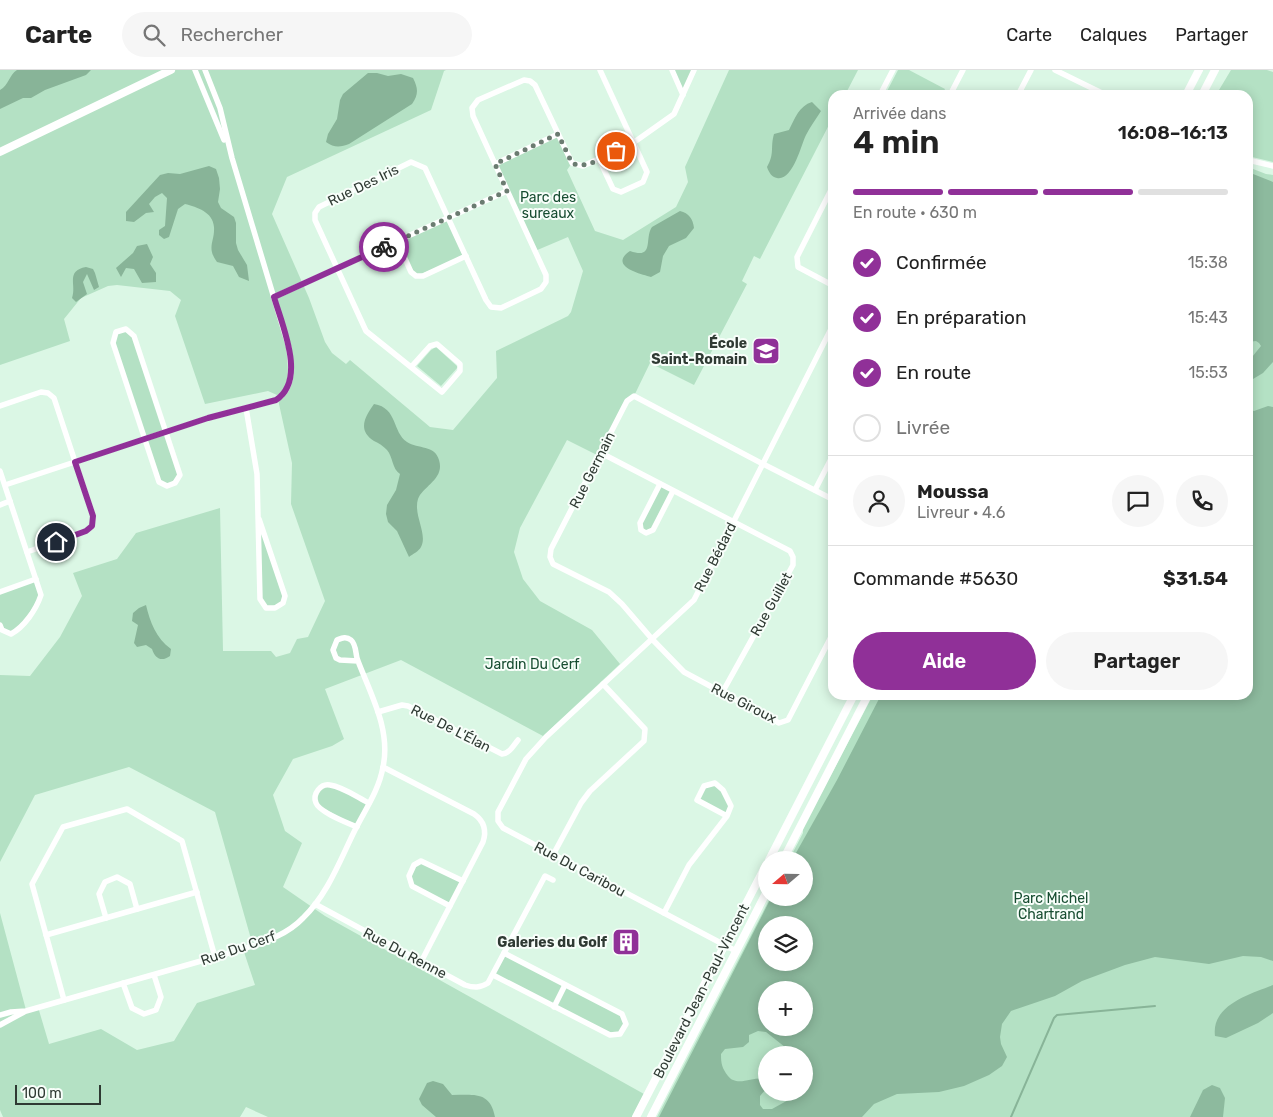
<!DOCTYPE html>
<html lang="fr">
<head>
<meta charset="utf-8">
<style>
	:root { --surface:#fff; --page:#f6f6f6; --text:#222; --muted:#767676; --line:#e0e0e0; --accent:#903098 }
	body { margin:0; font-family:Rubik,sans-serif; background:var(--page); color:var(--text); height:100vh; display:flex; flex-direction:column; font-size:19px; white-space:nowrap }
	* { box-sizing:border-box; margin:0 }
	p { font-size:16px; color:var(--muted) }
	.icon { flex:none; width:28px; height:28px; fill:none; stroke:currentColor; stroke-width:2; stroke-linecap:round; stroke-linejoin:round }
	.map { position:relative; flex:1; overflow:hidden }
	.sheet { position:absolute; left:828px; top:20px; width:425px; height:610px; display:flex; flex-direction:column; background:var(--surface); border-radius:15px; box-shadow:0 2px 12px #0003 }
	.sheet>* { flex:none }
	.needle { width:32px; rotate:250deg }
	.fabs { position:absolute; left:758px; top:781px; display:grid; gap:10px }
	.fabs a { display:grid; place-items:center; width:55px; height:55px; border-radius:50%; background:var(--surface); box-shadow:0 2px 12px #0003; font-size:25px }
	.scale { position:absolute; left:15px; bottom:12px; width:86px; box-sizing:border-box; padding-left:5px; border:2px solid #2f3a33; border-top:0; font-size:14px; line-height:18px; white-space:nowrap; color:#2f3a33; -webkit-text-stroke:4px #f8fefa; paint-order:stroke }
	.pin { position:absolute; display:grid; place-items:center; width:42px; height:42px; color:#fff; margin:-21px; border:2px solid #fff; border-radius:50%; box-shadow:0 1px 5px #0007 }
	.courier { position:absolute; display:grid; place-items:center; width:50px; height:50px; margin:-25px; border:4px solid #903098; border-radius:50%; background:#fff; color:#222; box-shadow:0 1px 6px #0007 }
	.summary em { font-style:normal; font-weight:600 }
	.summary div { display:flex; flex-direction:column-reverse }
	.summary { display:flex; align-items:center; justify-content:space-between; height:85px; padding:0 25px }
	h1 { font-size:32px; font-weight:600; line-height:38px }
	.bar { display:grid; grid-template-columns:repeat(4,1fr); gap:8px 5px; align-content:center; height:60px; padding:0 25px }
	.bar i { height:6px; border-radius:4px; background:var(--line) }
	.bar .current { background:var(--accent) }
	.bar p { grid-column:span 4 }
	.line { display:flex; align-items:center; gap:12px; padding:0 25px; border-top:1px solid var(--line) }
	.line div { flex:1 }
	.round { display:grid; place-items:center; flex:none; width:52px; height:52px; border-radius:26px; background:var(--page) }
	ol { padding:0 25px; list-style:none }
	li { display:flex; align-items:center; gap:15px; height:55px }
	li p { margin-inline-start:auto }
	li .icon { padding:5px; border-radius:50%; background:var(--accent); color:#fff; stroke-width:4 }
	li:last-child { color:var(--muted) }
	li i { width:28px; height:28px; border:2px solid var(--line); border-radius:50% }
	.action { display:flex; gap:10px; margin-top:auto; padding:10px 25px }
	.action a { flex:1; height:58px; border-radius:30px; background:var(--accent); color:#fff; font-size:20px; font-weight:600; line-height:58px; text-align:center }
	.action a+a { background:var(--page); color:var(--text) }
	header { display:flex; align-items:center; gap:30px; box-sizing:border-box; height:70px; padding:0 25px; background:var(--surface); border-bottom:1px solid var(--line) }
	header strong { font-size:24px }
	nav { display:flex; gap:28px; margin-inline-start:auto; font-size:18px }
	.search { width:350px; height:45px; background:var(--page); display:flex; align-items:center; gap:12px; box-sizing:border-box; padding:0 18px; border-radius:28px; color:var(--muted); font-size:19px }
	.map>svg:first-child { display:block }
	.green { fill:#b4e1c4; fill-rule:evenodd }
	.forest { fill:#8dba9e; fill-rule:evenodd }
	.water { fill:#88b498 }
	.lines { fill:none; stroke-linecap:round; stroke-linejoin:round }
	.stream { stroke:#88b498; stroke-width:2 }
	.street { stroke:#fff; stroke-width:5.5 }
	.secondary { stroke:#fff; stroke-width:8 }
	.done { stroke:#6b7c71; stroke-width:5; stroke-dasharray:0 9 }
	.route { stroke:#903098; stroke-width:6 }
	.labels { text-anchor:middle; stroke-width:4; stroke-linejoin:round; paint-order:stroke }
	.street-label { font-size:14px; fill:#2f3a33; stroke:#f8fefa }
	.park-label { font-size:14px; fill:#174d31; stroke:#f8fefa }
	.poi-label { font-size:14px; font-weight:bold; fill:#2f3a33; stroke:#f8fefa; text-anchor:end }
</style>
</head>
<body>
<header>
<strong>Carte</strong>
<div class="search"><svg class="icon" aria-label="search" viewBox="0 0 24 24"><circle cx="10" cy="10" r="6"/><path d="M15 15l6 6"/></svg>Rechercher</div>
<nav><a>Carte</a><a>Calques</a><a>Partager</a></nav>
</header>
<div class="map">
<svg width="1273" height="1047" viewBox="0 0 1273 1047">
	<rect width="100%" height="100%" fill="#dbf7e5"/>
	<g class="green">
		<path d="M0,0H446L444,1L431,40L287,107L272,144L309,228L325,272L332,283L346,294L350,290L430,357L453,360L497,308L496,281L568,246L571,242L583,201L568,167L535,181L495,94L558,64L572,93L567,100L595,161L623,170L676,137L688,112L685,97L729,0H858L845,25H832V49L760,189L754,186L742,211L747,214L694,315L650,293L634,326L627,331L599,386L567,370L520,458L514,482L523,509L540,531L592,560L620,594L543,666L401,590L325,619L344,669L332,676L293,689L273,725L285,761L302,773L283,817L325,846L644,1024L632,1047H268L246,1037L240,1047H3L0,1040V843L26,940L38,937L49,974L101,959L137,980L174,971L197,933L255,915L243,879L253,876L215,742L129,697L35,725L0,792V605L30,606L60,567L82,526L73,503L117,489L136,463L220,438L223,581H271L276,587L290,583L297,569L308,567L325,531L291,434L292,393L277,325L268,321L205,334L175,246L181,230L170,221L117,215L108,216L81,228L64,249L70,271L0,295Z"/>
		<path d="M672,0H694L683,25Z"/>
		<path d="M898,0H909L945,19L942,25H885Z"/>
		<path d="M1231,0H1267L1273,2V92L1248,86V25H1216Z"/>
		<path d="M1248,97L1266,104L1273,105V1047H657L770,828H804V790H789L803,763V758L873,625H1248ZM766,855H804V892H766ZM766,920H804V958H766ZM766,985H804V1022H766Z"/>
		<path d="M448,148L466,186L416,206L397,171Z"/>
		<path d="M126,259L134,266L180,405L167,416L159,412L113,273L116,262Z"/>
		<path d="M436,277L458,297L441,316L417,296L431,280Z"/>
		<path d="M660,414L673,421L653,460L646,463L640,453Z"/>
		<path d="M259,449L285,526L283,533L266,538L260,529Z"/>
		<path d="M36,509L41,525L19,559L11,564L0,555V522Z"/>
		<path d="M715,713L723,720L731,736L727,746L697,730L704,716Z"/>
		<path d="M327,714L369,733L357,757L316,734L320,717Z"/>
		<path d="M421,791L463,811L450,836L412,816L409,806L414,795Z"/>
		<path d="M504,883L622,944L626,954L620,964L610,965L493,905Z"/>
	</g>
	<g class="forest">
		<path d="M1248,102L1273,112V292L1263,303L1248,312V292L1261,276L1259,273L1256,271L1248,272Z"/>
		<path d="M1268,336L1273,337V891L1261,887L1243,886L1209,894L1155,887L1125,895L1082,911L1055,926L1011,941L1002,954L1000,967L1001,974L1007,987L1002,996L989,1005L964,1016L939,1022L897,1024L874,1034L862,1047H659L771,828H804V790H792L837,710L881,625H1248V339L1254,341ZM766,855H804V892H766ZM766,920H804V958H766ZM758,961L766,962L795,985H804V992L810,1008L804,1022L801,1023L772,1039H763L760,1035V1026L766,1019V1009C755,1005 737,1018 728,1006C722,998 721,994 721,984L725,979L743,977L749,972V965Z"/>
		<path d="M1273,915V943L1258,953L1226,968L1215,966C1211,935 1250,924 1273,915Z"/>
		<path d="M1212,1015L1220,1018L1225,1028L1223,1047H1190L1203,1020Z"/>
	</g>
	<g class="water">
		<path d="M17,0H91L86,5L45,20L31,28H23L0,39V20C9,15 9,5 17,0Z"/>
		<path d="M368,3H377L388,6L401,4L413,8C418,18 419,24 412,34L349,74C341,77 334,78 326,72L328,64L337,49L340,30L343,24Z"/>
		<path d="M812,32L821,41C816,49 810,57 806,65C801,75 793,111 777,108C772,107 769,103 767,97C775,83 770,78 774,64L789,60C795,48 799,36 812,32Z"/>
		<path d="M209,96L216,99L219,108L220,119L218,132L221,138L234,147L236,153V173L238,180L247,195L249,211L239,207L233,196L217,192C206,177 215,172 214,157C213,142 197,137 185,134L178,139L169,167L164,169L159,165V160L165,156L167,128L162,123L155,127L149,134L154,142L146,143L134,152L126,151V142L160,105L168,103L180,104Z"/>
		<path d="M680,141C689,143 693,149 694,158L686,168L669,176L663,186L660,202L651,207C640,204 608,196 630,181C655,190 644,168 652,157Z"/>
		<path d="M147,174L153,187L150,194L156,203V212L142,213L134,199L126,198L121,207L116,198L133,183L137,176Z"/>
		<path d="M86,197L93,199L95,203L99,217L94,220L87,204L83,212L87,224L76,232L72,228C77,215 65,201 86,197Z"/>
		<path d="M374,334C398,338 392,362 407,372C418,379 435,375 439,390C445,409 423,416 418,429C413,445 428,464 421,477C419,481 413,484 409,487L397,461L388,452L386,444L387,435L396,420L400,404C392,399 393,387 387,380C383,376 379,373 374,371C357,360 365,347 374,334Z"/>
		<path d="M146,535C150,552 156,568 171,579L170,586C162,592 155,589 152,579L146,575L137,577L134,573L138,555L132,551L133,543L139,538Z"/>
		<path d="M433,1011L443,1014L452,1025C474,1025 490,1021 495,1047H436L422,1035L419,1029L427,1013Z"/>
	</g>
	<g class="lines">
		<path class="stream" d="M1011,1047L1054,948L1057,945L1155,936"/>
		<g class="street">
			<path d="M195,0L224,70"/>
			<path d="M672,0L683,25"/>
			<path d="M1055,0L1106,25"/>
			<path d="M880,25L893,0"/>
			<path d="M950,25L963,0"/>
			<path d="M1018,25L1031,0"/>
			<path d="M599,89L613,119L621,122L643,112L647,102L600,0"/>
			<path d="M1248,90L1273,96"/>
			<path d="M495,94L558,64"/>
			<path d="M832,118L797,187L798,197L832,215"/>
			<path d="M397,171L411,202L416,206H423L466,186"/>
			<path d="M274,227L507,121"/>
			<path d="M126,259L134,266L180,405L175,413L167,416L159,412L113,273L116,262Z"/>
			<path d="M412,296L430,276L437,274L460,294V301L442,322L366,261L315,150V143L319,137L411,92L425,98L486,230L491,237L501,238L541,219L546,212V205L473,46L472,38L478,30L524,10L530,11L535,15L572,93L583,96L633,73L674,44L694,0"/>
			<path d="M0,336L41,322L48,323L54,328L93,446L92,456L86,461L27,482"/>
			<path d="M246,338L257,404L260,529L266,538H275L283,533L285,526L259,449"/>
			<path d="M601,383L790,481L793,487V495L722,623"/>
			<path d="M0,401L41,525C36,540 24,557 11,564L2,560L0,555"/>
			<path d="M660,414L640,453L641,460L646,463L653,460L673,421"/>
			<path d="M5,415L208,348L276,330C295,318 291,298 289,278L232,88L220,38L205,0"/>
			<path d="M815,420L832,387"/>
			<path d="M832,429L763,394L634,326L627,331L551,479L550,487L553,494L609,522L622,534L652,569L684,602L779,653L788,650L832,565"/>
			<path d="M0,435L10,431"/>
			<path d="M0,522L36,509"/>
			<path d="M378,642L402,635L408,636L502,684C510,683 513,676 518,670"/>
			<path d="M383,697L474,744C484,751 487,760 483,772L421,892"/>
			<path d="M357,757C348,753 319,742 316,733C312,724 321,713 330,715C343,717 357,727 369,733"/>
			<path d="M553,785L581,733L590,721L644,671L645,659L603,614"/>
			<path d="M315,834L465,915C474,918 480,918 488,913L545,806L553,810"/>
			<path d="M450,836L412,816L409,806L414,795L421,791L463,811"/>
			<path d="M664,843L689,795L727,746L731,736L723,720L715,713L704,716L697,730L727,746"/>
			<path d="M106,848L99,824L105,812L117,807L130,814L137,839"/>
			<path d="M46,865L197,822"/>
			<path d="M736,881L503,758L498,751V742L526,689L546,667L694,530L832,257"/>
			<path d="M493,905L610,965L620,964L626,954L622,944L504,883"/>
			<path d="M123,913L132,938L144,944L156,940L161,927L154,905"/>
			<path d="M64,930L32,814L63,757L127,739L182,771L215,887"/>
			<path d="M554,937L565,915"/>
			<path d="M0,945L11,942L26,941L243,879C264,872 287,865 303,848C328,824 340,790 355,760C365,740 379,720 383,697C391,660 371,625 358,591C355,585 357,575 351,570C346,566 342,568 337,570L333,580L336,588L340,590L358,591"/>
			<path d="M0,955L24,942"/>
		</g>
		<g class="secondary">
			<path d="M1186,25L1199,0"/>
			<path d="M1202,25L1215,0"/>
			<path d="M0,82L171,0"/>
			<path d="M769,790L854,625"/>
			<path d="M783,790L868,625"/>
			<path d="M636,1047L766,795"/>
			<path d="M651,1047L766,823"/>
		</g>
	</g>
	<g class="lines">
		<path class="done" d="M384,177L507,121L495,94L558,64L572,93C586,100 603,87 616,81"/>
		<path class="route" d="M56,472L86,461L92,456L93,446L75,392L208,348L276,330C307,310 282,255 274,227L384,177"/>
	</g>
	<defs>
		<symbol id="school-square" viewBox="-11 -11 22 22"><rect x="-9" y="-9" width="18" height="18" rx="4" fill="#903098" stroke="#f8fefa"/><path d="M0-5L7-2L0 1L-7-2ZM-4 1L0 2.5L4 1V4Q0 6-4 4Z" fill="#fff"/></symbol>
		<symbol id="building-square" viewBox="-11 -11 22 22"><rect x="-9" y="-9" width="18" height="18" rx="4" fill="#903098" stroke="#f8fefa"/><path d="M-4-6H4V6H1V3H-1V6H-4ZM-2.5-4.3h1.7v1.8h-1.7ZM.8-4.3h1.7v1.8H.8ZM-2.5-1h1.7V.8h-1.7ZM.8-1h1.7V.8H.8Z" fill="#fff"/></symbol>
	</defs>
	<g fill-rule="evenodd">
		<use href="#school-square" x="750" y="265" width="32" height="32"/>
		<use href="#building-square" x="610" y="856" width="32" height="32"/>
	</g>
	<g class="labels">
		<g class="street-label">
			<text transform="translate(363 115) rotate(-26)" y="5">Rue Des Iris</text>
			<text transform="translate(592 400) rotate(-63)" y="5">Rue Germain</text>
			<text transform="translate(715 487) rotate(-63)" y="5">Rue Bédard</text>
			<text transform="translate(771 534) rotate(-61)" y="5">Rue Guillet</text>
			<text transform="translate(744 633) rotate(27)" y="5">Rue Giroux</text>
			<text transform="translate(451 658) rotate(27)" y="5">Rue De L'Élan</text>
			<text transform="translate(580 799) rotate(28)" y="5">Rue Du Caribou</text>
			<text transform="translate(238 878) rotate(-19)" y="5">Rue Du Cerf</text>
			<text transform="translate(405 883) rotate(28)" y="5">Rue Du Renne</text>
			<text transform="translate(701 921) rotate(-63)" y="5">Boulevard Jean-Paul-Vincent</text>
		</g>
		<g class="park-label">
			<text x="548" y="132">Parc des<tspan x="548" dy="16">sureaux</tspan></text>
			<text x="532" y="599">Jardin Du Cerf</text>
			<text x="1051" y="833">Parc Michel<tspan x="1051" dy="16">Chartrand</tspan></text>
		</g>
		<g class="poi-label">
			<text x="747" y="278">École<tspan x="747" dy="16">Saint-Romain</tspan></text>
			<text x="607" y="877">Galeries du Golf</text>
		</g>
	</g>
</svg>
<div class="fabs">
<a><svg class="needle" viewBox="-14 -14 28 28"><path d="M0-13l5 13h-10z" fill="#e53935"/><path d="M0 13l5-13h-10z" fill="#767676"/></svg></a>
<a><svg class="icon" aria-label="layers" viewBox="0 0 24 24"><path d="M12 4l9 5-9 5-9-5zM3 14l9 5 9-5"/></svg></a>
<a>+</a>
<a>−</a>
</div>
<div class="scale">100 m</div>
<div class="pin" style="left:616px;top:81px;background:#ea580c"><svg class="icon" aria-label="bag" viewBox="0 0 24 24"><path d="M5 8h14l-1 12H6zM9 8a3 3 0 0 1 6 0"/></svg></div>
<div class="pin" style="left:56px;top:472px;background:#1f2937"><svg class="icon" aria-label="home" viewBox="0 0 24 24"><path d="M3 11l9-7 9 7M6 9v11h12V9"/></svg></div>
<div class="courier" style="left:384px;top:177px"><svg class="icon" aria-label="bike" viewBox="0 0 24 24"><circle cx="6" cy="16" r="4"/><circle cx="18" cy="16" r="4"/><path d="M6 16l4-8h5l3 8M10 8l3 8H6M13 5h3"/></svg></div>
<section class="sheet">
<div class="summary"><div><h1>4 min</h1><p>Arrivée dans</p></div><em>16:08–16:13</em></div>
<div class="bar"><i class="current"></i><i class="current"></i><i class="current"></i><i></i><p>En route · 630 m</p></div>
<ol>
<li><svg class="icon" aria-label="check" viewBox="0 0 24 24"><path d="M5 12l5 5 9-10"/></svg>Confirmée<p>15:38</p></li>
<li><svg class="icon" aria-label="check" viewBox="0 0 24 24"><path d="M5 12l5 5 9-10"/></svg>En préparation<p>15:43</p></li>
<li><svg class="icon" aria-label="check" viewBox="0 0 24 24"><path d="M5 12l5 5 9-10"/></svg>En route<p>15:53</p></li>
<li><i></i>Livrée</li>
</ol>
<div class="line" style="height:90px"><a class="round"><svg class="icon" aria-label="person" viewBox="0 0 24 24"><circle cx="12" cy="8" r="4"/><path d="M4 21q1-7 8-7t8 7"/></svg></a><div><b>Moussa</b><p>Livreur · 4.6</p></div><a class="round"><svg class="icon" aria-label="chat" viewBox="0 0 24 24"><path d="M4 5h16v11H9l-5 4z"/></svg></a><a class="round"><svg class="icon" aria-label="phone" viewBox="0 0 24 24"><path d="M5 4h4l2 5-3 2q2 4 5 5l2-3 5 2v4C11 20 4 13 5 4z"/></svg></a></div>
<div class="line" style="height:65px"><div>Commande #5630</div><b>$31.54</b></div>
<div class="action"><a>Aide</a><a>Partager</a></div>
</section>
</div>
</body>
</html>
